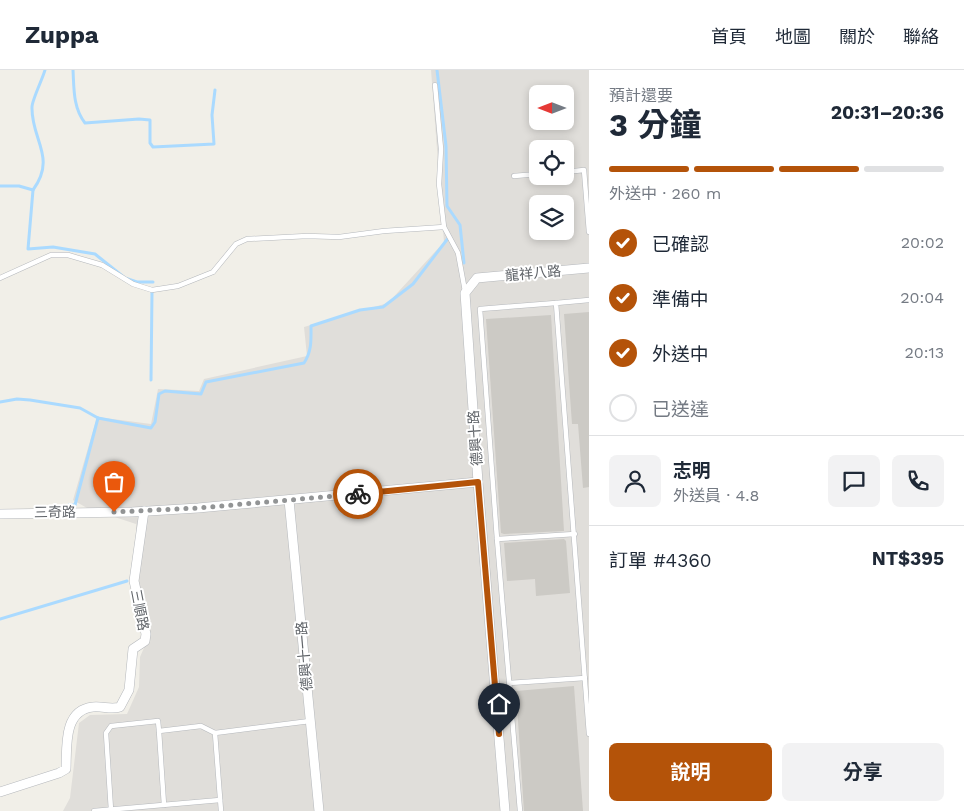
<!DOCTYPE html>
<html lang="zh-TW">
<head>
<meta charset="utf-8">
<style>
	:root { --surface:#fff; --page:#f2f2f3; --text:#1f2937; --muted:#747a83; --line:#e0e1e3; --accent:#b45309 }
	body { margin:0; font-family:"Work Sans","Noto Sans TC",sans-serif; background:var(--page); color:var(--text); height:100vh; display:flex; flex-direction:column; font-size:19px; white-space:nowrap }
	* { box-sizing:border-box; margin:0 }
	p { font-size:16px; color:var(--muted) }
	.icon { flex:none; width:28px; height:28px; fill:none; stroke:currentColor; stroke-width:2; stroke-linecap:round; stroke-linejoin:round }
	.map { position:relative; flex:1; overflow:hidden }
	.side { display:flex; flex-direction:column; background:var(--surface); width:375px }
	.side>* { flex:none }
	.needle { width:32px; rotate:270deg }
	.buttons { position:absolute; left:529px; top:15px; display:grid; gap:10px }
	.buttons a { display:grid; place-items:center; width:45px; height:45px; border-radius:8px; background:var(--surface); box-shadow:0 2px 8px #0003; font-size:25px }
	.pin { position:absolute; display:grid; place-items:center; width:42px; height:42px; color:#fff; margin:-51px -21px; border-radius:50% 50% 50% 0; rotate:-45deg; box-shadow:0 0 5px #0007 }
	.pin .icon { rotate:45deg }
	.courier { position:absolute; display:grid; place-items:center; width:50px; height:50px; margin:-25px; border:4px solid #b45309; border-radius:50%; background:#fff; color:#222; box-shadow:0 1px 6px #0007 }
	.overview em { font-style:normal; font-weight:700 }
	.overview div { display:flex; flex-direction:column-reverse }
	.overview { display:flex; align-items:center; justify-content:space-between; height:85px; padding:0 20px }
	h1 { font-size:32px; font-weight:700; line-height:38px }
	.bar { display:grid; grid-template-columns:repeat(4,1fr); gap:8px 5px; align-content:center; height:60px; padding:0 20px }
	.bar i { height:6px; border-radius:4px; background:var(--line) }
	.bar .selected { background:var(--accent) }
	.bar p { grid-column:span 4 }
	.line { display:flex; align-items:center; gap:12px; padding:0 20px; border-top:1px solid var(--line) }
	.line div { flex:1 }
	.round { display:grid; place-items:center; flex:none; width:52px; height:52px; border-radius:8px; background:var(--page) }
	ol { padding:0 20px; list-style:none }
	li { display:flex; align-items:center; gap:15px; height:55px }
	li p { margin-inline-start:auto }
	li .icon { padding:5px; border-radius:50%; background:var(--accent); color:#fff; stroke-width:4 }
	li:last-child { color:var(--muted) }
	li i { width:28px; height:28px; border:2px solid var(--line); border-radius:50% }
	.primary-button { display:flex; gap:10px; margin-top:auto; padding:10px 20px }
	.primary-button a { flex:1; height:58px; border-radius:8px; background:var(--accent); color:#fff; font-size:20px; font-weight:700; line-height:58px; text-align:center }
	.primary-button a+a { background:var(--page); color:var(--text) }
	header { display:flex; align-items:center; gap:30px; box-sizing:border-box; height:70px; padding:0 25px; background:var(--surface); border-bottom:1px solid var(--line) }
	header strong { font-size:24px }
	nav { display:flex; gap:28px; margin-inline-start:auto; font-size:18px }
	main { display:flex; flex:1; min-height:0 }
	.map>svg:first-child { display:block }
	.industrial { fill:#e0deda; fill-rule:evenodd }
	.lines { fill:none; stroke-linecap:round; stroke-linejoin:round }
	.stream { stroke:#aadaff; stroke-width:3 }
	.building { fill:#cccac5 }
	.service-casing { stroke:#b5b8bc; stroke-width:5.5 }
	.minor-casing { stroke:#b5b8bc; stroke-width:10 }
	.service { stroke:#fff; stroke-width:4.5 }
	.minor { stroke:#fff; stroke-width:9 }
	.done { stroke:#929495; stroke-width:5; stroke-dasharray:0 9 }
	.route { stroke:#b45309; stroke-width:6 }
	.labels { text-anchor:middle; stroke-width:4; stroke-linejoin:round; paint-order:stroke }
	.street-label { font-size:14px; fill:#5f6368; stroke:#fff }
</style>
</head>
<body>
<header>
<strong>Zuppa</strong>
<nav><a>首頁</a><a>地圖</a><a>關於</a><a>聯絡</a></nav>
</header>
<main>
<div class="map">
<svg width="589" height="741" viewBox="0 0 589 741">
	<rect width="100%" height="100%" fill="#f1efe8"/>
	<path class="industrial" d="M431,0H589V741H63L70,728L79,653L90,645L127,644L139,617L140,587L150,564L138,512L136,454L87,438L73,430L97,347L151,354L158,319L199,321L204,309L307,286L304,257L388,233L444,172ZM538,24H565V51H538ZM538,79H565V106H538ZM538,134H565V161H538Z"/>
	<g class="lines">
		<g class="stream">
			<path d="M73,0C74,18 73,38 85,53L139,49L150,50V73L153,77L214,74L212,45L215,20"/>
			<path d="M437,0L446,76L447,136L460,155L464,193"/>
			<path d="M0,116H19L33,120C57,87 31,70 32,37C32,30 43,8 45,0"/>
			<path d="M33,120L28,179L53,177L95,184L125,208L137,212H153"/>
			<path d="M151,310L152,222"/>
			<path d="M0,332L17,329L30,330L80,338L98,348L151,358L155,352L159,324L165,321L201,324L206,312L304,293C312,281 311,270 311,256L360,240L383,237L413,214L449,167"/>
			<path d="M67,441L69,435H75L98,348"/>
			<path d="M0,549L127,511"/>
		</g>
	</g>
	<g class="building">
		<path d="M589,242V417L583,418L578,354H572L564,244Z"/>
		<path d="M551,245L564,461L504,464L501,463L486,249Z"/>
		<path d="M564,469L566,471L570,523L536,526L535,509L507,511L504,473Z"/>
		<path d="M574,616L583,741H524L516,621Z"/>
	</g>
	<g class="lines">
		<defs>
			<g id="service">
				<path d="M435,15L441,79L439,114L444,157L458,183L465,221"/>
				<path d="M565,102L584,100L589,162"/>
				<path d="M514,106L538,104"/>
				<path d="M0,208L51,185H68L102,195L133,214L152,220L178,216L213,202L236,174L247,169L307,166L339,167L384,161L444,157"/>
				<path d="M589,230L556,233L589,664"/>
				<path d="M556,233L480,239L497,469L575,464"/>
				<path d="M497,469L520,741"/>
				<path d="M509,613L585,608"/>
				<path d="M159,661L164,735"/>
				<path d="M111,740L106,663L111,656L158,651L159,661L201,656L215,663"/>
				<path d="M94,741L220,730"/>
				<path d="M221,741L215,663L310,651"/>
			</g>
			<g id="minor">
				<path d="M289,430L319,741"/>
				<path d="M0,444L132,442L198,438L478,412"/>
				<path d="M0,722L59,703L66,699C67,677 63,640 93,637C103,636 111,640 120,637L129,620L133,579L145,571L146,564L134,511L144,441"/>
				<path d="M505,741L478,412L465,223L477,208L589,198"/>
			</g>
		</defs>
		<use href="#service" class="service-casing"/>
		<use href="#minor" class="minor-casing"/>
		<use href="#service" class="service"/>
		<use href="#minor" class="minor"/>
	</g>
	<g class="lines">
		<path class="done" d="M114,442L198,438L358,424"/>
		<path class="route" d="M358,424L478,412L499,664"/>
	</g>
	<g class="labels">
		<g class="street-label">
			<text transform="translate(533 203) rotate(-5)" y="5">龍祥八路</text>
			<text transform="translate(475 368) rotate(-94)" y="5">德興十路</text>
			<text transform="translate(55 442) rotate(-1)" y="5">三奇路</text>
			<text transform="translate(140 540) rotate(79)" y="5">三順路</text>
			<text transform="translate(304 586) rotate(-95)" y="5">德興十一路</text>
		</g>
	</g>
</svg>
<div class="buttons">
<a><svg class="needle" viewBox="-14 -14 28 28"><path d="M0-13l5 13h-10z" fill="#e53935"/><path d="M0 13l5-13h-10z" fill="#747a83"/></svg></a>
<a><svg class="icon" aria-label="locate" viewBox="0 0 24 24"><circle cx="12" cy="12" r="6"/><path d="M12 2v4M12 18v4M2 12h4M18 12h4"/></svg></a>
<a><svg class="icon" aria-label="layers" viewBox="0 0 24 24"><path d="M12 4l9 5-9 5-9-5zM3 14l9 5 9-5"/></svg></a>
</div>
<div class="pin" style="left:114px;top:442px;background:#ea580c"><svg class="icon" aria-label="bag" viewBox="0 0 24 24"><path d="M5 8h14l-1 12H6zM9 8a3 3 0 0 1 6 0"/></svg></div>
<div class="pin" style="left:499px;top:664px;background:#1f2937"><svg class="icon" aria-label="home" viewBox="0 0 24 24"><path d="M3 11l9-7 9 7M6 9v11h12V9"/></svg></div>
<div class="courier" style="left:358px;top:424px"><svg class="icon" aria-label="bike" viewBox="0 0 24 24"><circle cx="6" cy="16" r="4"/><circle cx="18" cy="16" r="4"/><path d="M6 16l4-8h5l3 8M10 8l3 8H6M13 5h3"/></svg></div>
</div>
<section class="side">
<div class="overview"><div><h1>3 分鐘</h1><p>預計還要</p></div><em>20:31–20:36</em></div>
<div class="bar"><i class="selected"></i><i class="selected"></i><i class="selected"></i><i></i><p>外送中 · 260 m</p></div>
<ol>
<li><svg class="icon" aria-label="check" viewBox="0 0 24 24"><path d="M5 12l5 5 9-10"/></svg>已確認<p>20:02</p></li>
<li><svg class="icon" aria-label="check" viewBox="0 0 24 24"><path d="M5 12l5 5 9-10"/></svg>準備中<p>20:04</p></li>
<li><svg class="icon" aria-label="check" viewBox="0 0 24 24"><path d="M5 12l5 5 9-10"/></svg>外送中<p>20:13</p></li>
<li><i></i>已送達</li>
</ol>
<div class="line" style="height:90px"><a class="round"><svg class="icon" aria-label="person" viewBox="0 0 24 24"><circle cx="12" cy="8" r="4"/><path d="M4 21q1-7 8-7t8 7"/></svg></a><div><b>志明</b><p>外送員 · 4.8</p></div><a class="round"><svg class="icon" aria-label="chat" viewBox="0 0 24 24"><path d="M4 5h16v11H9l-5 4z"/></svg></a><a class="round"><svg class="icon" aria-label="phone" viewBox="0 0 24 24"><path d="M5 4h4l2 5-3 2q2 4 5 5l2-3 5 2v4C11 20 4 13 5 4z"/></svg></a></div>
<div class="line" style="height:65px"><div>訂單 #4360</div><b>NT$395</b></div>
<div class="primary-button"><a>說明</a><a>分享</a></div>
</section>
</main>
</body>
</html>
